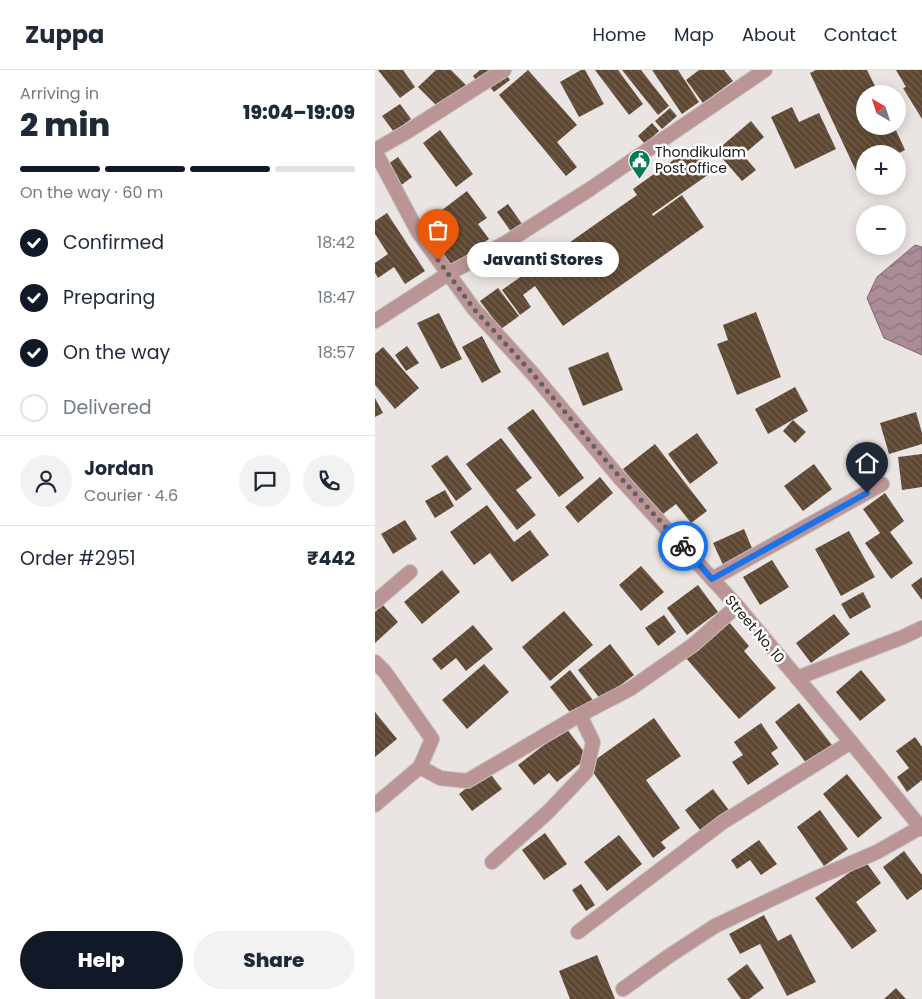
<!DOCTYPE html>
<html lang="en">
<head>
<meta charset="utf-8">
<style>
	:root { --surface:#fff; --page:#f2f2f3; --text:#1f2937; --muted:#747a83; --line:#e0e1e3; --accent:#111827 }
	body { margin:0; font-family:Poppins,sans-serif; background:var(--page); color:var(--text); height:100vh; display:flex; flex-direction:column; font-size:19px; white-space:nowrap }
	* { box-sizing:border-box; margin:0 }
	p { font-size:16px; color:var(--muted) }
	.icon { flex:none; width:28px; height:28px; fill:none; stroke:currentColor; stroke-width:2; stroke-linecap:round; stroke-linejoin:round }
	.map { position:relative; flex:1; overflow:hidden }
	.details { display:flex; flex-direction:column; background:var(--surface); width:375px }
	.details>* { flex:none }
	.needle { width:32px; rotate:321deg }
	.controls { position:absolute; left:481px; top:15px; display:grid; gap:10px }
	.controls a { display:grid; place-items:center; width:50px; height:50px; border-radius:50%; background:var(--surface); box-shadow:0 2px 12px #0003; font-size:25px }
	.pin { position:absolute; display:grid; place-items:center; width:42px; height:42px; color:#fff; margin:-51px -21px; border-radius:50% 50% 50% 0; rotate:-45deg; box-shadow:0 0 5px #0007 }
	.pin .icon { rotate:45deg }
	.courier { position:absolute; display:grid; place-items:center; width:50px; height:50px; margin:-25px; border:4px solid #1a73e8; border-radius:50%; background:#fff; color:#222; box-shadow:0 1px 6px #0007 }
	.bubble { position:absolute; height:35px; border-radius:18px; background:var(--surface); box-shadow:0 2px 12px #0003; font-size:16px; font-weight:800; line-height:35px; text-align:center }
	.head em { font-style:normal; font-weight:800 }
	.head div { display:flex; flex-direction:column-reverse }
	.head { display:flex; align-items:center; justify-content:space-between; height:85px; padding:0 20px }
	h1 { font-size:32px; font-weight:800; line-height:38px }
	.bar { display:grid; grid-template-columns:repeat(4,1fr); gap:8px 5px; align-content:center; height:60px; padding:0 20px }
	.bar i { height:6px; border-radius:4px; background:var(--line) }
	.bar .on { background:var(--accent) }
	.bar p { grid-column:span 4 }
	.line { display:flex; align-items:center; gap:12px; padding:0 20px; border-top:1px solid var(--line) }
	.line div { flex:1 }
	.round { display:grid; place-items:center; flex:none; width:52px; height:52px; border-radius:26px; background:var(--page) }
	ol { padding:0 20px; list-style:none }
	li { display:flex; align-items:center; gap:15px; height:55px }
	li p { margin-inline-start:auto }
	li .icon { padding:5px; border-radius:50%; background:var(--accent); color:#fff; stroke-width:4 }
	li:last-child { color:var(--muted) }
	li i { width:28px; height:28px; border:2px solid var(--line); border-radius:50% }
	.action { display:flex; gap:10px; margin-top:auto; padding:10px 20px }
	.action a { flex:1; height:58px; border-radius:30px; background:var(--accent); color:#fff; font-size:20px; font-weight:800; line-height:58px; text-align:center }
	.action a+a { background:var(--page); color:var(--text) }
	header { display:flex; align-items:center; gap:30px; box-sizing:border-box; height:70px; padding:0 25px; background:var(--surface); border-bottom:1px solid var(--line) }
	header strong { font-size:24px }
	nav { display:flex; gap:28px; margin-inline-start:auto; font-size:18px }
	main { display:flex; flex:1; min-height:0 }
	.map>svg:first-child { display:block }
	.water { fill:url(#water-waves); stroke:#806972 }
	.building { fill:url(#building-back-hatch) }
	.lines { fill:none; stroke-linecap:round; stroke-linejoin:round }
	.minor-casing { stroke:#c5bfbe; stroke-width:16 }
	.minor { stroke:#bb9496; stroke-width:14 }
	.done { stroke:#63605f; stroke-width:5; stroke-dasharray:0 9 }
	.route { stroke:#1a73e8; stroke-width:6 }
	.labels { text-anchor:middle; stroke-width:5; stroke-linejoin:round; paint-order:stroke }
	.poi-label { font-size:14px; fill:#1b1918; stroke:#fff; text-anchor:start }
	.street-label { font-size:14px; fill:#1b1918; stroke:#fff }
</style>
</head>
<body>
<header>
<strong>Zuppa</strong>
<nav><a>Home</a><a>Map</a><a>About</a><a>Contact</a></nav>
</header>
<main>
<section class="details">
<div class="head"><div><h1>2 min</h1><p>Arriving in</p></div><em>19:04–19:09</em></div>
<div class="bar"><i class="on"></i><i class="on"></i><i class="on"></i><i></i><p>On the way · 60 m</p></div>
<ol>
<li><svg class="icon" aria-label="check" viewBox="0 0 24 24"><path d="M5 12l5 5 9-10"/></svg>Confirmed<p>18:42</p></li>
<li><svg class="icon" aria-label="check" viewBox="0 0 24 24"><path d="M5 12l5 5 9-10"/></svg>Preparing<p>18:47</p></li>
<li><svg class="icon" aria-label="check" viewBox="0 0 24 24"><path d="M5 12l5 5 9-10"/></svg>On the way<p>18:57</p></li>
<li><i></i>Delivered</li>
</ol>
<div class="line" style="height:90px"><a class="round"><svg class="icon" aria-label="person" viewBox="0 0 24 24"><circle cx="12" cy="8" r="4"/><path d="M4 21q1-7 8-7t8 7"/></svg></a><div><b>Jordan</b><p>Courier · 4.6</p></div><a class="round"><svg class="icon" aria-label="chat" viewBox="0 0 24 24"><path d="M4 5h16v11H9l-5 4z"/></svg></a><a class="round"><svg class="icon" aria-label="phone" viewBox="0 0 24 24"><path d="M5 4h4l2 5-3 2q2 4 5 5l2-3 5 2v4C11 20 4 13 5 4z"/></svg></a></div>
<div class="line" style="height:65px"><div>Order #2951</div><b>₹442</b></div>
<div class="action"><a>Help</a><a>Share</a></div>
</section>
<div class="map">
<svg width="547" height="929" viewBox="0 0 547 929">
	<defs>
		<pattern id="water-waves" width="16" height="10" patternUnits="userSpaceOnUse" patternTransform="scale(1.25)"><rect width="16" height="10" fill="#ac8b99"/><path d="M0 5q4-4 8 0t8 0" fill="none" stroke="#8b717c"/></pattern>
		<pattern id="building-back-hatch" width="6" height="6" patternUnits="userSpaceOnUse" patternTransform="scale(1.25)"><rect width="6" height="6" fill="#5e4833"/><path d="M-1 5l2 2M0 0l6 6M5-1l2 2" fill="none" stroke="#715f4e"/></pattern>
	</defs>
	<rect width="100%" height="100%" fill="#eae4e2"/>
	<path class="water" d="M540,175L547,177V285L509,268L492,228L502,207Z"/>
	<g class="building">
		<path d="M3,0H28L40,17L25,28Z"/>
		<path d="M61,0H76L92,16L63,37L43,17Z"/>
		<path d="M105,0H120L103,13L98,6Z"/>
		<path d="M153,0L202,55L182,72L202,97L191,106L124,25Z"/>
		<path d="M206,0H210L229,34L204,47L185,12Z"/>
		<path d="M220,0H243L268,34L254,45Z"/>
		<path d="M247,0H266L294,36L283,45Z"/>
		<path d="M277,0H303L324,32L307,44Z"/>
		<path d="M324,0H349L358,11L328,33L311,10Z"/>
		<path d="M441,0H492L504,24H490V56H519L530,80L522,84H490V99L482,103L435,3Z"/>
		<path d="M521,0H547V49L528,18L531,17Z"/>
		<path d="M129,2L135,10L119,22L113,15Z"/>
		<path d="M25,34L36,49L19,62L7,46Z"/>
		<path d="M417,37L424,52L444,43L461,79L420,99L396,47Z"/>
		<path d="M295,38L302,46L287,59L280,51Z"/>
		<path d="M376,51L389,67L368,85L381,100L367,111L341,81Z"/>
		<path d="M277,53L284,61L270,74L263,66Z"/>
		<path d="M65,60L98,104L81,117L48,73Z"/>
		<path d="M318,76L337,102L277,144L278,146L307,125L329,157L188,256L160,216L148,225L156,237L145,245L127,220L262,125L258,119Z"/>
		<path d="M23,87L37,107L25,116L10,96Z"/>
		<path d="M92,121L112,148L103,154L114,169L72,199L60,183L72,174L54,150Z"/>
		<path d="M133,134L150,158L139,166L122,142Z"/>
		<path d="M12,143L50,201L30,214L19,197L3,208L0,203V193L13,184L0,164V151Z"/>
		<path d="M123,218L144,246L126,259L105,231Z"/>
		<path d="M381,242L406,307L362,325L342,274L353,270L348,255Z"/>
		<path d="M64,243L87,289L66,299L42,253Z"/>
		<path d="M107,266L126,302L107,313L87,277Z"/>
		<path d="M32,276L44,293L31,301L20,285Z"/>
		<path d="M8,277L44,318L20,339L0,315V284Z"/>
		<path d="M233,282L248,320L208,336L193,298Z"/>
		<path d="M420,317L433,341L393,364L380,339Z"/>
		<path d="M0,328L8,343L0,347Z"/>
		<path d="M158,339L209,408L184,427L132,358Z"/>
		<path d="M541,342L547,363V374L514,384L505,353Z"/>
		<path d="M418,350L431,362L420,373L408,361Z"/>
		<path d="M322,363L343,393L315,414L293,384Z"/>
		<path d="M126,368L157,408L141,420L161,445L142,460L91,394Z"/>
		<path d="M280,374L332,441L316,453L301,434L284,447L248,399Z"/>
		<path d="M547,384V417L527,420L523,387Z"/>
		<path d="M72,385L97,419L81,431L56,396Z"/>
		<path d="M439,394L457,419L428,441L409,416Z"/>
		<path d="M225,407L238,423L203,453L190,437Z"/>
		<path d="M70,420L79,436L60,448L50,431Z"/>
		<path d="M510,423L529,451L515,462L538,493L516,509L490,473L505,463L488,439Z"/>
		<path d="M112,435L139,472L155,460L174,485L137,512L115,483L99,495L75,462Z"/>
		<path d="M30,450L42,469L18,484L6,464Z"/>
		<path d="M369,459L379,483L349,497L338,473Z"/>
		<path d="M474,461L500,507L466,526L440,479Z"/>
		<path d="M397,490L414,517L385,535L368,507Z"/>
		<path d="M266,496L289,522L266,541L244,515Z"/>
		<path d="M67,500L85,522L47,554L29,532Z"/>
		<path d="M547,507V530L536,515Z"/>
		<path d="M323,515L343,542L312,565L292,538Z"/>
		<path d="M488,522L496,537L475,549L466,534Z"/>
		<path d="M8,535L23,552L0,573V542Z"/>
		<path d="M189,541L218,575L175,611L147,577Z"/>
		<path d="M459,544L475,564L436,593L421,573Z"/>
		<path d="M289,545L301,562L283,576L270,558Z"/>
		<path d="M353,551L374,576L369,581L401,618L364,649L310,587Z"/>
		<path d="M98,555L118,579L91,601L81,588L66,600L57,589Z"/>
		<path d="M235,574L259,605L226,630L203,600Z"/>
		<path d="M109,594L134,622L92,659L67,630Z"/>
		<path d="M195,600L218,630L198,646L175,617Z"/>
		<path d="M486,600L511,630L485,651L461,622Z"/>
		<path d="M424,633L457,675L432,694L400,652Z"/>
		<path d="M0,642L22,669L0,687Z"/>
		<path d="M279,648L306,686L271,710L305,758L286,772L291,778L278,788L213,695Z"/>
		<path d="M386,653L403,678L396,683L404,694L373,715L357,692L368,685L359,672Z"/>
		<path d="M191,658L213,687L182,712L174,703L159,715L143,695Z"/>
		<path d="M540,667L547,677V710L532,722L522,707L534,698L521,681Z"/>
		<path d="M113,701L127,719L97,741L84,724Z"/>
		<path d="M472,704L507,748L483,768L448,724Z"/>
		<path d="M338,719L356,743L328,764L310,740Z"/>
		<path d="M445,740L473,779L449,796L422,757Z"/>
		<path d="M170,763L192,794L169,810L147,780Z"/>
		<path d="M244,765L267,794L232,821L209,792Z"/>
		<path d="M384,770L402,794L386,805L375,790L362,799L356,790Z"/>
		<path d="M529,781L547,805V819L532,830L508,797Z"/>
		<path d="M490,791L506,813L481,832L502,861L477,879L440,828Z"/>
		<path d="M206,814L220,835L211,841L197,820Z"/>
		<path d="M389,845L403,871L416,864L441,912L412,926L385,874L365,884L354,864Z"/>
		<path d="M222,885L240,929H195L184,901Z"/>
		<path d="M372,894L389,918L374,929H366L352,909Z"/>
		<path d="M521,918L531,929H509Z"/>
	</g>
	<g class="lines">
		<defs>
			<g id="minor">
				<path d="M0,80L30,63L129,0"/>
				<path d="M0,81L43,162L99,239L158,304L243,406L362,536L476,672L547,759"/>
				<path d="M0,251L73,204L132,172L215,119L390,0"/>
				<path d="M337,509L507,414"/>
				<path d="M0,532L35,502"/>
				<path d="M0,592L10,602L57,669L45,697"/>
				<path d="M422,608L528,567L547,558"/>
				<path d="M0,735L45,697L65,708L92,711L201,647L255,619L318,575L362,536"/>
				<path d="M117,792L173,742L211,702L218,672L205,645"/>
				<path d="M203,862L348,752L476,672"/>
				<path d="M248,919L294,886L340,856L439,809L502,782L546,757"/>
			</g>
		</defs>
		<use href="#minor" class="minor-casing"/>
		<use href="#minor" class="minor"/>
	</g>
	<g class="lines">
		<path class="done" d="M63,190L99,239L158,304L244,406L308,476"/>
		<path class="route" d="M308,476L337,509L492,423"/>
	</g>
	<defs>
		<symbol id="civic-pin" viewBox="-11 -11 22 30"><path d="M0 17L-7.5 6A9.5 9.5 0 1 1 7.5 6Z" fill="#047a57" stroke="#fff"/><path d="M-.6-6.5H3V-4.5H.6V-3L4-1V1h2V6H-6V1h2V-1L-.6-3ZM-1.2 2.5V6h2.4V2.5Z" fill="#fff"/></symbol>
	</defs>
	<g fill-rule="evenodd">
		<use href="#civic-pin" x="252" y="78" width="25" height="34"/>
	</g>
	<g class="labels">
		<g class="poi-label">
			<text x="280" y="87">Thondikulam<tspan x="280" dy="16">Post office</tspan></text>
		</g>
		<g class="street-label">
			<text transform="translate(380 559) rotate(50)" y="5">Street No. 10</text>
		</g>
	</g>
</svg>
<div class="controls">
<a><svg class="needle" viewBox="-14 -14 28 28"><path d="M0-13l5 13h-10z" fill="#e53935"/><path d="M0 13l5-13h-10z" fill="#747a83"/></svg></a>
<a>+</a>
<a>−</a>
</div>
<div class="pin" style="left:63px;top:190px;background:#ea580c"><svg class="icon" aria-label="bag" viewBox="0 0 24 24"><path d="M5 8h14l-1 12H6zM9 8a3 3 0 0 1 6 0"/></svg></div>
<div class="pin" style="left:492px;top:423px;background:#1f2937"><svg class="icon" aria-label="home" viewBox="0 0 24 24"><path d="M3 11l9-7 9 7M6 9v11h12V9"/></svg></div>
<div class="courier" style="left:308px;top:476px"><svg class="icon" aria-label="bike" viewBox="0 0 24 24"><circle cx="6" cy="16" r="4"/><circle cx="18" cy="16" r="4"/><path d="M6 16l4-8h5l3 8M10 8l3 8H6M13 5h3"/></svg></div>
<div class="bubble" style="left:92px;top:172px;width:152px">Javanti Stores</div>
</div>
</main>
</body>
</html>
